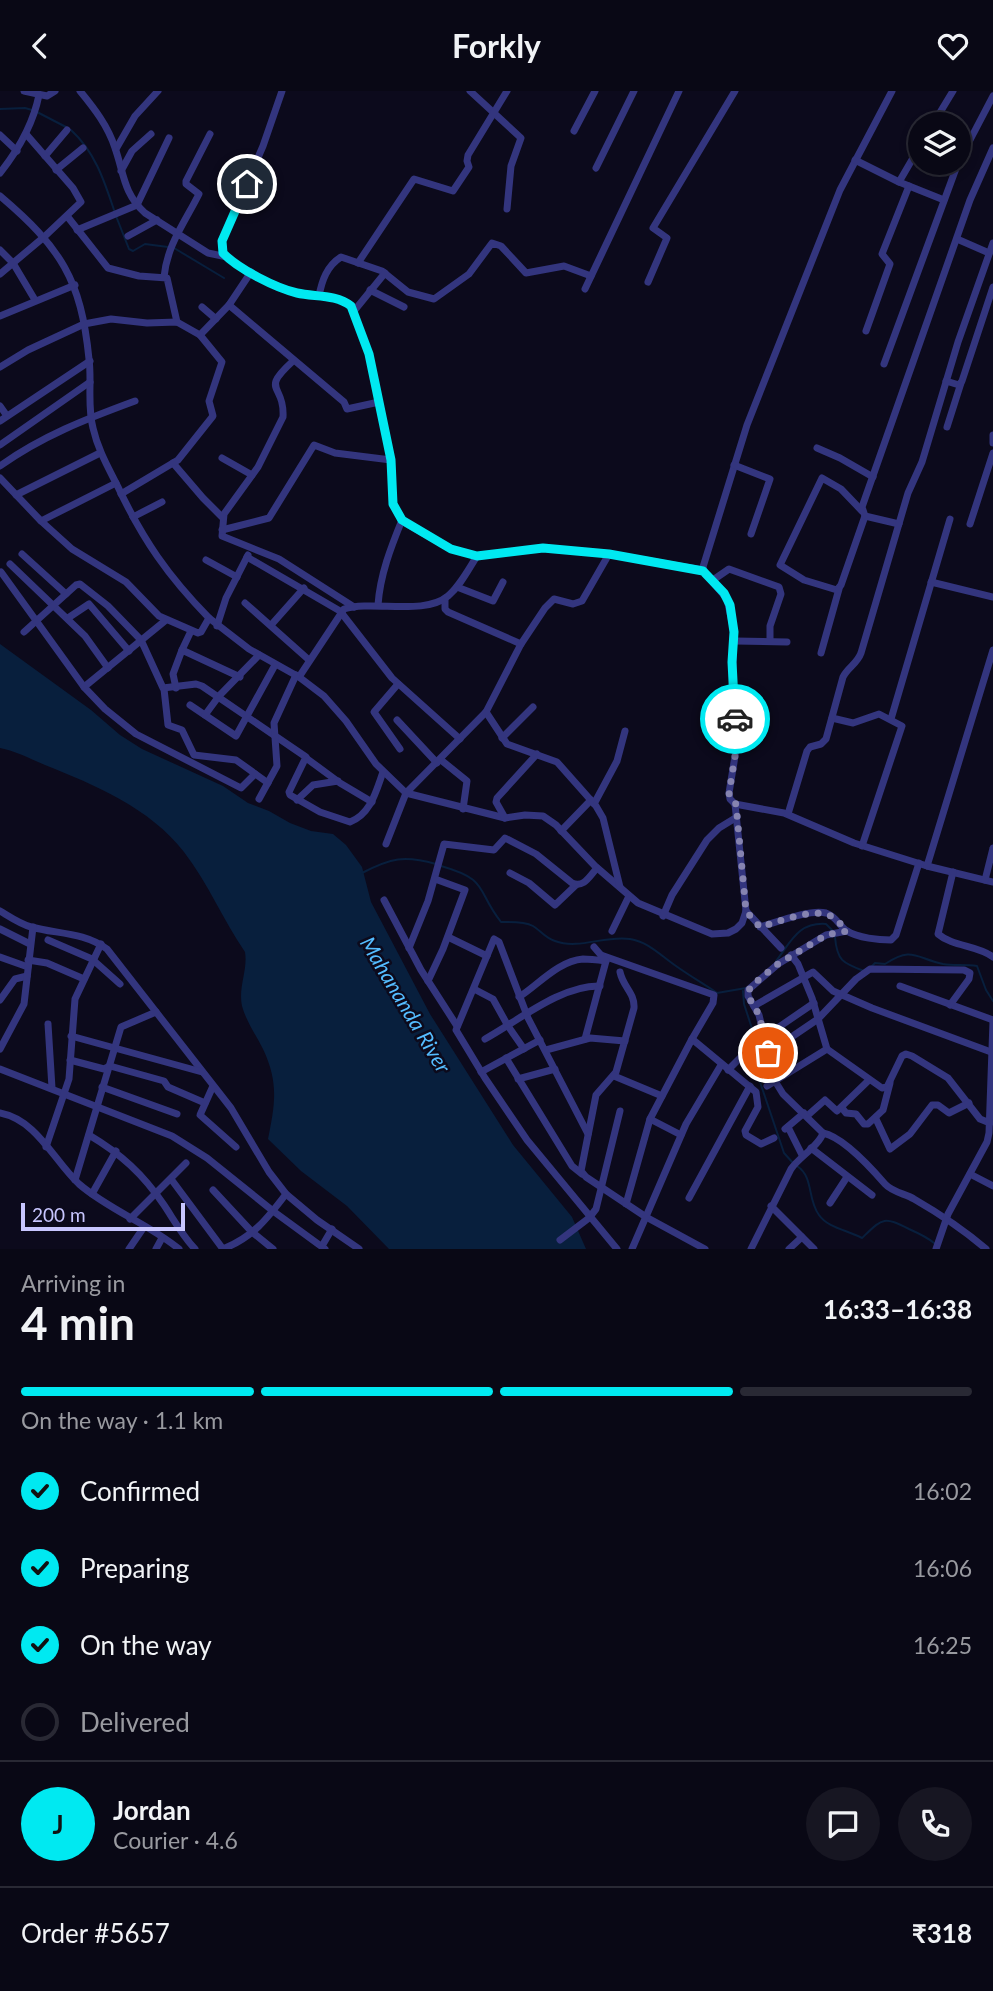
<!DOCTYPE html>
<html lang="en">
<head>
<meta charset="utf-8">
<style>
	:root { --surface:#090815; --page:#171622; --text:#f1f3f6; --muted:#999aa0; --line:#292934; --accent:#00e9f1 }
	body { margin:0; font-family:Lato,sans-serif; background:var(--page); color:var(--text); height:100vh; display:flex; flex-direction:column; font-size:26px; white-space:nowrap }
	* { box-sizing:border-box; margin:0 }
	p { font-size:23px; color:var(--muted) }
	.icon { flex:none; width:38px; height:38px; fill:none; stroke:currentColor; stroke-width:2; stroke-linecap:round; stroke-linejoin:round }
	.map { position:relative; height:1158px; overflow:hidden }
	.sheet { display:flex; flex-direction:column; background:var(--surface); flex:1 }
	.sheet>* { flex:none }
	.buttons { position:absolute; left:908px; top:21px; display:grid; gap:14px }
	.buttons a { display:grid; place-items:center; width:63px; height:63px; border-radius:50%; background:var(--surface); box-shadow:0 4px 10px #0003,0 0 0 2px var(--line); font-size:35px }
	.scale { position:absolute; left:21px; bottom:18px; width:164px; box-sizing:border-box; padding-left:7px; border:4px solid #c8c6ff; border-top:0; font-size:19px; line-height:24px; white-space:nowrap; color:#c8c6ff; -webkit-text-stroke:5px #0c0a1c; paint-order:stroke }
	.pin { position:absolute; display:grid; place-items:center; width:60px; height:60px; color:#fff; margin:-30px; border:4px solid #fff; border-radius:50%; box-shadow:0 2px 7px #0007 }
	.courier { position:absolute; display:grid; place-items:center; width:70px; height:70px; margin:-35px; border:5px solid #00e9f1; border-radius:50%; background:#fff; color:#222; box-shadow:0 2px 9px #0007 }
	.summary em { font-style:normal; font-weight:700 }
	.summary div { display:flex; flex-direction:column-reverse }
	.summary { display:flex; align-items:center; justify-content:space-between; height:119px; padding:0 21px }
	h1 { font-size:46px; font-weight:700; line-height:52px }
	.bar { display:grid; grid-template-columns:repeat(4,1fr); gap:10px 7px; align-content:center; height:84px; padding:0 21px }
	.bar i { height:9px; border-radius:5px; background:var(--line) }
	.bar .active { background:var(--accent) }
	.bar p { grid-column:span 4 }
	.line { display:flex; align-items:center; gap:18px; padding:0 21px; border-top:2px solid var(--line) }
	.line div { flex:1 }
	.round { display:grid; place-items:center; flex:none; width:74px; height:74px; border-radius:37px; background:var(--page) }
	ol { padding:0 21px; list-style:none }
	li { display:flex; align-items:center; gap:21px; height:77px }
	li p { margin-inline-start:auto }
	li .icon { padding:7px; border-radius:50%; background:var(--accent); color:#111; stroke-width:4 }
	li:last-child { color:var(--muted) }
	li i { width:38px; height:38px; border:4px solid var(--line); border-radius:50% }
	header { display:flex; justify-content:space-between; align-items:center; height:91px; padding:0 21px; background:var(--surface); font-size:32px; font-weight:700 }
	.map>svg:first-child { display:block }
	.water { fill:#081f3d }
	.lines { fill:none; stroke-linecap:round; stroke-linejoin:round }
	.stream { stroke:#081f3d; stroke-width:2 }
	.minor { stroke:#33357e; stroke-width:7 }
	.done { stroke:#8684b0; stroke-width:7; stroke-dasharray:0 12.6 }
	.route { stroke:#00e9f1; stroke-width:9 }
	.labels { text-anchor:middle; stroke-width:5; stroke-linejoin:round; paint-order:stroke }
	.water-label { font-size:21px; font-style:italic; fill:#54bcff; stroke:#0c0a1c }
</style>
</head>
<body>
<header><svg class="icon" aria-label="back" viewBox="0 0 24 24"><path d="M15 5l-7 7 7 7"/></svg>Forkly<svg class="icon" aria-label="heart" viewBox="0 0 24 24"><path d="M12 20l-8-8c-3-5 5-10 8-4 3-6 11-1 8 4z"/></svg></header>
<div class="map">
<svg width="993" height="1158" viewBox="0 0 993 1158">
	<rect width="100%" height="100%" fill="#0c0a1c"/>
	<path class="water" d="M0,553L91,619L120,644L142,658L223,695L248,712L269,720L290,732L311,740L333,743L346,754L362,776L371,811L430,923L513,1054L572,1126L586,1158H389L347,1115L301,1080L268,1048C275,1013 279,992 263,958C256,944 246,930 242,915C238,896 248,879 245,861C223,829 208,792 184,761C150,717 95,694 45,674C31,668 15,660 0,657Z"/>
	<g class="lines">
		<g class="stream">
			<path d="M0,18L25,17L32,19"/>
			<path d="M37,21L66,36"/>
			<path d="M71,39C95,61 104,89 114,119"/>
			<path d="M116,125L129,158L133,160L145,153L168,156"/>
			<path d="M174,157L224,187"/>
			<path d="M441,775C490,789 475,798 501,831C511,831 524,830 533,835C540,839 545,847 555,850C579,859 605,844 630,848C649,851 661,865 676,875C690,885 704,893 717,902L746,897"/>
			<path d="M362,782C391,767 404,764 436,773"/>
			<path d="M835,846C837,870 843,872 864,880"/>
			<path d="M776,870C791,851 798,831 826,833L834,841"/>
			<path d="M872,875L875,872L885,873C913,855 915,867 943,873C954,875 965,873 977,875L986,899L993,910"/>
			<path d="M743,900L744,913L759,959V988L784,1062L793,1072"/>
			<path d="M797,1075C814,1086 807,1108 819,1124C828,1137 847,1139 862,1147C883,1127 883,1125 909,1138C918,1142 927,1146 934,1152"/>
		</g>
		<g class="minor">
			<path d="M24,0L47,5L55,0"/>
			<path d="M80,0C94,17 108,35 115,57C124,82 123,102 145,122L208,162L227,166"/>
			<path d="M282,0L263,55L222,150L223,162C238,178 276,196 297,202C315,206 336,203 351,215L369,263L391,369L393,413L398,423L405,432L451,458L477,465L543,457L609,463L703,479"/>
			<path d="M470,0L521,47L511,75L507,118"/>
			<path d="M892,0L840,99L747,334L703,476L705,482L727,508L734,541L732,602L737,653L729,702L730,708L735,713L784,722L854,752L927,775L993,791"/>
			<path d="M933,33L953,0"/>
			<path d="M574,40L595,0"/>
			<path d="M0,44L17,60"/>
			<path d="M116,58L135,25L158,0"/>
			<path d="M45,65L67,39"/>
			<path d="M855,69L899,91L944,109"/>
			<path d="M959,70L993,5"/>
			<path d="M596,77L634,0"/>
			<path d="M56,79L83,57"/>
			<path d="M121,80L132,60L151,43"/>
			<path d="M0,82C19,58 33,34 39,4"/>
			<path d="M899,91L920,55"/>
			<path d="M0,105C61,157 81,188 89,268C92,291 87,314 93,337C98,359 108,376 118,396C143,449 168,485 209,527"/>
			<path d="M67,125L108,177L139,185L167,187L177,231"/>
			<path d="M77,139L137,114L169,47"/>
			<path d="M128,145L157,129"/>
			<path d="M957,148L989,162"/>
			<path d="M0,159L13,172L35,209"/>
			<path d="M358,172L414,88L453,100L469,76L467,70L468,64L507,0"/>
			<path d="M0,183L44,146L81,111L73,97L26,43"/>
			<path d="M164,186C167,154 185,131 199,103L186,93V90L210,43"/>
			<path d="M648,191L667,147L653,137L735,0"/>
			<path d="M585,198L679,0"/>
			<path d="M370,199L404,216"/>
			<path d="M319,205C322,189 327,175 341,166L382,180L408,201L434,208L469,183L492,152L501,155L526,182L564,175L591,185"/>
			<path d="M229,214L344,311L347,318L379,311"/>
			<path d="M202,216L216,228"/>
			<path d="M354,220L385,182"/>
			<path d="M0,225L75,194"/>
			<path d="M866,240L890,173L882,163L909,95"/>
			<path d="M293,270C259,301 285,292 283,326L258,376L224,423L222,445L279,468L354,516"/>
			<path d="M884,273L958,72"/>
			<path d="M0,276L28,259L84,233L111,228L147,232L177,231L200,244L229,214L251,181"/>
			<path d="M946,290L959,294L962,290L993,196"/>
			<path d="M0,315L7,325"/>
			<path d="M0,330L90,270"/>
			<path d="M947,336L961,292"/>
			<path d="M993,344V352"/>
			<path d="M0,354L90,291"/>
			<path d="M817,357L840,367L873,386"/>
			<path d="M222,367L252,384"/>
			<path d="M173,372L203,407L223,427"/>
			<path d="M734,374L770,388L751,443"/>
			<path d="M0,375C42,345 86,328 135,310"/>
			<path d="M0,387L41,430L72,458L126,491L159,525L198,542L201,541L209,527L249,558L299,586L324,605L346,630L376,673L406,702L505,727L525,724L543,725L556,734L595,775L638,812L712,843L728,842L736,838L742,832L746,820L735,713"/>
			<path d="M121,403L178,369L213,325L209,310L222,271L200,244"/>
			<path d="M16,404L100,362"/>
			<path d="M862,420L841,398L822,387L780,474L804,489L837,499L841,494L865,425"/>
			<path d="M133,426L162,411"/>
			<path d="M41,430L116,392"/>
			<path d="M899,433L865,425L862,416L970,109L993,57"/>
			<path d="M970,433L993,362"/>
			<path d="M222,439L269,427L314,354L335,362L391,369"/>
			<path d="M22,463L66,503"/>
			<path d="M247,466L340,520L392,587L460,648"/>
			<path d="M206,469L237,486"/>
			<path d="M10,473L85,545L108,577"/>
			<path d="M1,481L84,596L105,618L136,643L241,697L255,683"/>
			<path d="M713,489L729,478L779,496L781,503L770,535V550"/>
			<path d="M931,491L993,506"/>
			<path d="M457,496L493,510L503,491"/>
			<path d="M445,508V518L448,521L521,553"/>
			<path d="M245,512L309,569"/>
			<path d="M378,514C380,484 391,456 402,429"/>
			<path d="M68,527L89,513L129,560"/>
			<path d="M272,533L304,497"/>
			<path d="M217,535L226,507L248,464"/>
			<path d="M24,541L76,494L80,493L108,515L141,549L163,597L196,593L202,595L306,666L289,701L290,704L320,721L350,731C371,723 376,700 383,681"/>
			<path d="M735,550L787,551"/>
			<path d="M182,559L191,540"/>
			<path d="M821,562L839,498"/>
			<path d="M299,586L344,518C373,509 424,525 448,505C460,495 468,479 477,465"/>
			<path d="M398,593L374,621L400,658"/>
			<path d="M84,596L166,529"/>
			<path d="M176,597L173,583L182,559L240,586"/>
			<path d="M164,598L168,634L182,639L194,664L236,669L268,692"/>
			<path d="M190,614L236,645L275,574"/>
			<path d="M486,621L507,653L557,671L596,715L603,727L620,796"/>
			<path d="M205,624L219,605L259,564"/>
			<path d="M832,627L853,632L879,623L902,635L862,755"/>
			<path d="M891,628L950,428"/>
			<path d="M397,629L437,672"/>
			<path d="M502,647L533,616"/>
			<path d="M306,667L340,692L372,711"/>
			<path d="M441,669L467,690L463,718"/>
			<path d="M259,708L277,675L274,632L296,584"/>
			<path d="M297,709L313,694L338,690"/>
			<path d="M594,713L617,670L625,640"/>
			<path d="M788,723L807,660L810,656L821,653L826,648L843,586C848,576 857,573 861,562L908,402L922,371L958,251L993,152"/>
			<path d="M505,727L496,711L497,707L537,663"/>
			<path d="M561,740L591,709"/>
			<path d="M386,753L406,702L486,621L521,553L545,517L554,508L573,513L582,510L609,463"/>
			<path d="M927,775L993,559"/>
			<path d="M953,781L938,843C953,856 977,854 993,866"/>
			<path d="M510,782L529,792L555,814L576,794"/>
			<path d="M985,789L993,757"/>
			<path d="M384,809L421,879L457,935"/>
			<path d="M0,820C10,826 20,833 31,836C57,843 84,841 107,858L231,1017L269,1081L286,1103L317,1129L359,1158"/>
			<path d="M746,820L781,857"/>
			<path d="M663,825L672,804L707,749L719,737L737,726"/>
			<path d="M760,836C777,831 810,818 826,822C836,825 839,835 847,840C858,847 879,849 891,849L896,844L919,772"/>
			<path d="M0,838L30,853"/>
			<path d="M612,840L629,805"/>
			<path d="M448,846L487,865"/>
			<path d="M48,849L92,868L120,893"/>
			<path d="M409,857L428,810L444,753L494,759L505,747L536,763L572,792C584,797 589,786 597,777"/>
			<path d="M601,864L714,904L713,912L692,948"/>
			<path d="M791,864L798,873L812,907L827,958L882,997L887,996L902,965L906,963L912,965L948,987L980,1028L990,1032"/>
			<path d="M0,866L28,876"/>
			<path d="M28,869L47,872L84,888"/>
			<path d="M620,881C623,896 635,902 634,917L616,981L596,1004L581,1080L586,1086L646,1126L705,1158"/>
			<path d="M428,890L443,858L465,799L435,788"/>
			<path d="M900,895L993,929"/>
			<path d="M474,898L493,908L508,935L524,958"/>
			<path d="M519,906C538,894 558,870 583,868C590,868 598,869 606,870"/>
			<path d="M0,909L15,888L27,885"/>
			<path d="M754,915L813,881L833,900L872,917L991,961"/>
			<path d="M48,933L52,997"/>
			<path d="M71,945L202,981"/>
			<path d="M485,948C518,930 561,894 600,895"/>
			<path d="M585,948L606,870L594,856"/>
			<path d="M760,949L814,912"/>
			<path d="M0,958L24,913L33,836"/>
			<path d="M546,959L590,947L625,950"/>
			<path d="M768,962L818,928L856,888L870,878L964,879L970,882L969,888L950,914"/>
			<path d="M506,967L572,1075L582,1083"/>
			<path d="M70,969L104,978L110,975L164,990L168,996L205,1012"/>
			<path d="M0,978L172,1045L207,1067L273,1120L325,1158"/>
			<path d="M728,979L751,956"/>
			<path d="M481,981L540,949"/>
			<path d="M614,985L662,1005"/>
			<path d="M518,988L555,978"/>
			<path d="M213,995L200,1024L236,1056"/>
			<path d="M767,995L827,958"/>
			<path d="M102,996L177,1023"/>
			<path d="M842,1017L846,1022L856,1023L864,1033H868L883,1019L890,992"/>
			<path d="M0,1022C37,1029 54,1070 79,1093C109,1119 149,1133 179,1158"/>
			<path d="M807,1025L825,1009L837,1020L869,989"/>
			<path d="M650,1028L681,1044"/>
			<path d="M876,1028L890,1058L910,1043L932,1014H938L949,1022L969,1012"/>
			<path d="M788,1036L802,1064"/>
			<path d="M785,1038L804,1022"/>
			<path d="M823,1042C843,1046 872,1078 885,1093C892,1101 906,1103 914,1108C940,1123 964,1139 986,1158"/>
			<path d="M588,1043L528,927L499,851L494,848L456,939L485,987L527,1049L617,1158"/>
			<path d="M89,1044C121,1063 143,1083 164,1114C174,1129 182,1144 195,1158"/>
			<path d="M46,1056L69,988L75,908L101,853"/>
			<path d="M811,1057L872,1104"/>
			<path d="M970,1083L993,1095"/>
			<path d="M171,1088L223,1158"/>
			<path d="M75,1089L121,936L156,921"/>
			<path d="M213,1099L252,1141L273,1158"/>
			<path d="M92,1103L116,1060"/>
			<path d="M689,1107L750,995"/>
			<path d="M830,1112L847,1086"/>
			<path d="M626,1113L650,1028L692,948L756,1001L758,1016L745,1040L746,1044L761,1053L774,1047"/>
			<path d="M771,1115L814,1158"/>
			<path d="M130,1128L186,1072"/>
			<path d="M560,1149L589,1127L596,1118L620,1020"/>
			<path d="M322,1155L332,1138"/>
			<path d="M129,1158L144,1136"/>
			<path d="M156,1158L162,1147"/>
			<path d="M223,1158C253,1146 267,1128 286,1103"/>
			<path d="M632,1158L686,1033L721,974"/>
			<path d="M751,1158L791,1078C799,1066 819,1055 823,1042L783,1003L775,990L759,924L748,905V899L778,873L826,844L847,840"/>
			<path d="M789,1158L802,1146"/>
			<path d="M936,1158L948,1123L987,1051L989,1042L993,930"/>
		</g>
	</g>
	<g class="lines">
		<path class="done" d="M735,628L737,653L729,702L730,708L736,713L746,820L760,836C777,831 816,816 831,825C838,828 842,836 847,840L826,844L778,873L750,896L748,905L759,924L768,962"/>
		<path class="route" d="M247,93L222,150L223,162C238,178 276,197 297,202C315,206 336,203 351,215L369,263L391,369L393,413L402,429L451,458L477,465L543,457L609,463L703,480L724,502L730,514L734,541L732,571L735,628"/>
	</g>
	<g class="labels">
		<g class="water-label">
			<text transform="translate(405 914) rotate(59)" y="7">Mahananda River</text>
		</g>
	</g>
</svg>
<div class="buttons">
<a><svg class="icon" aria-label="layers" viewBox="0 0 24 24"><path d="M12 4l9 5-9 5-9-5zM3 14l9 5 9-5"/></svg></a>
</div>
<div class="scale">200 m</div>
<div class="pin" style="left:768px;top:962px;background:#ea580c"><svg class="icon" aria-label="bag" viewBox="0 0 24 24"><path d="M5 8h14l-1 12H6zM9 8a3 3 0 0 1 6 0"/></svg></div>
<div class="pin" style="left:247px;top:93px;background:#1f2937"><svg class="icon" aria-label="home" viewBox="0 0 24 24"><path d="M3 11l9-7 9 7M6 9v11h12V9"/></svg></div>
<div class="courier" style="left:735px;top:628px"><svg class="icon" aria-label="car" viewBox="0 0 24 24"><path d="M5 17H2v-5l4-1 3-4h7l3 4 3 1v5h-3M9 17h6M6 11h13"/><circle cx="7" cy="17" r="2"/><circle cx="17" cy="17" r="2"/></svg></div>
</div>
<section class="sheet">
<div class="summary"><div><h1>4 min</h1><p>Arriving in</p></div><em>16:33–16:38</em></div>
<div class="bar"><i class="active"></i><i class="active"></i><i class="active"></i><i></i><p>On the way · 1.1 km</p></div>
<ol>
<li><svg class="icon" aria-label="check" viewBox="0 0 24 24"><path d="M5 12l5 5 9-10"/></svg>Confirmed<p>16:02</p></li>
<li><svg class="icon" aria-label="check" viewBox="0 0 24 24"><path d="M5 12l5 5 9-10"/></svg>Preparing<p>16:06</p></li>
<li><svg class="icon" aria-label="check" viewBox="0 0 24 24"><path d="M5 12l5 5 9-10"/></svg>On the way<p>16:25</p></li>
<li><i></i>Delivered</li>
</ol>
<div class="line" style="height:126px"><b class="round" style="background:var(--accent);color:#111">J</b><div><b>Jordan</b><p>Courier · 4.6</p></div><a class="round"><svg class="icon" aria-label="chat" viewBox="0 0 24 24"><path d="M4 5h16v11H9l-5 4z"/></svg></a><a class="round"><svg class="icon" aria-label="phone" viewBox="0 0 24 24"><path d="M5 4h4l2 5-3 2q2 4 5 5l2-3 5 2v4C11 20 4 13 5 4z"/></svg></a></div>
<div class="line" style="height:91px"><div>Order #5657</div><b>₹318</b></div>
</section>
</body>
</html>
